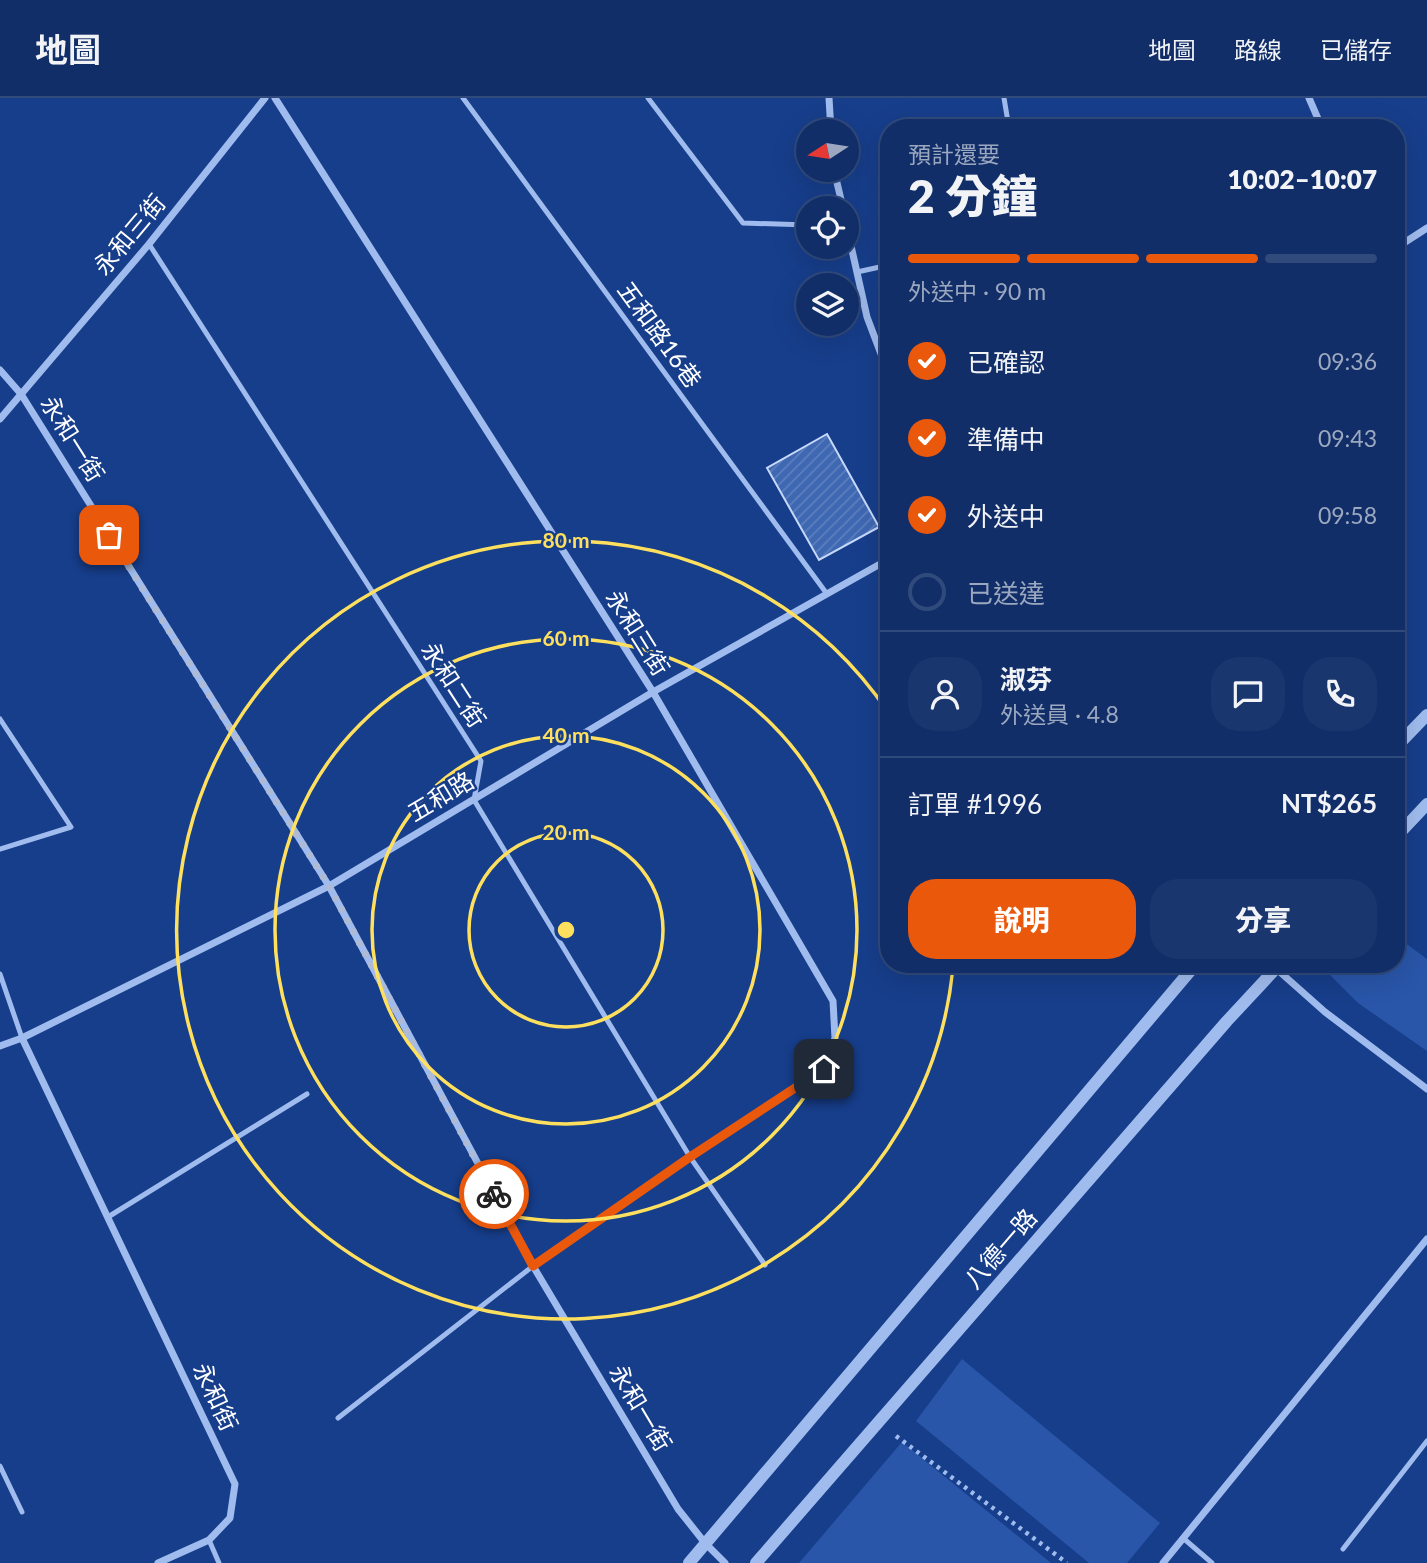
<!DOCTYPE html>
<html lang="zh-TW">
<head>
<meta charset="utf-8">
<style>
	:root { --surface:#112e68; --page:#1a366e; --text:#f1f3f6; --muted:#9ca8c0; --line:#304a7c; --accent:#ea580c }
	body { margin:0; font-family:Lato,"Noto Sans TC",sans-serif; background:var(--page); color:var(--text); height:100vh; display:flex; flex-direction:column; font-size:26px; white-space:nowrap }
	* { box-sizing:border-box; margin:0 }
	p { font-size:23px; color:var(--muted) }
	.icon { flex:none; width:38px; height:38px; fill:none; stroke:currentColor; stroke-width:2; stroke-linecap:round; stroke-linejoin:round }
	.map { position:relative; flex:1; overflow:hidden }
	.details { position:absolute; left:880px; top:21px; width:525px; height:854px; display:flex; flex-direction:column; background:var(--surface); border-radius:28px; box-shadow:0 7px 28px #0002,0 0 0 2px var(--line) }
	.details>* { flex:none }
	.needle { width:46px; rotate:258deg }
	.tools { position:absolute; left:796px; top:21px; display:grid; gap:14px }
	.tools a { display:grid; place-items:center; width:63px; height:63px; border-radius:50%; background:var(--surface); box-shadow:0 7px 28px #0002,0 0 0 2px var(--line); font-size:35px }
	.pin { position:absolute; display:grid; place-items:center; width:60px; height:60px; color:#fff; margin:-30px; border-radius:14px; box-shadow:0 4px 10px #0006 }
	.courier { position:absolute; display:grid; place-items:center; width:70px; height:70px; margin:-35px; border:5px solid #ea580c; border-radius:50%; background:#fff; color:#222; box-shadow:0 2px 9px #0007 }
	.summary em { font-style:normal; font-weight:800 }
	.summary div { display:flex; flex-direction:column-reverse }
	.summary { display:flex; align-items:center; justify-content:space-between; height:119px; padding:0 28px }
	h1 { font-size:46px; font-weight:800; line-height:52px }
	.bar { display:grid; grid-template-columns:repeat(4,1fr); gap:10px 7px; align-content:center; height:84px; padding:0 28px }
	.bar i { height:9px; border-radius:5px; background:var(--line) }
	.bar .current { background:var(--accent) }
	.bar p { grid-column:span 4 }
	.line { display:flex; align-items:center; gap:18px; padding:0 28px; border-top:2px solid var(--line) }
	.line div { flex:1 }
	.round { display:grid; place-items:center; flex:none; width:74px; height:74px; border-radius:28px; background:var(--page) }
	ol { padding:0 28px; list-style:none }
	li { display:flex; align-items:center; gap:21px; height:77px }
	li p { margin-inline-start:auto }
	li .icon { padding:7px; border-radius:50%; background:var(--accent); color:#fff; stroke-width:4 }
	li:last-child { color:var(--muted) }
	li i { width:38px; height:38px; border:4px solid var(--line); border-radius:50% }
	.button { display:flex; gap:14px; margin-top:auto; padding:14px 28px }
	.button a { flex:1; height:80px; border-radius:28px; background:var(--accent); color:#fff; font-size:28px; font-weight:800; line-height:80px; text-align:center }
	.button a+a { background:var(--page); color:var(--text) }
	header { display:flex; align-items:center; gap:42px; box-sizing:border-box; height:98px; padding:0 35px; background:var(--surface); border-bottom:2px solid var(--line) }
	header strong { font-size:33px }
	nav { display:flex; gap:38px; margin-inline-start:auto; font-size:24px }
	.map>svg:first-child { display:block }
	.grass { fill:#2956a9 }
	.building { fill:url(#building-hatch); stroke:#c6d9fa; stroke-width:2 }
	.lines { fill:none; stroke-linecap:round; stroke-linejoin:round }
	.path { stroke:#a0bcee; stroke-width:4.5; stroke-dasharray:3.5 5; stroke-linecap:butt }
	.service { stroke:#a0bcee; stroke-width:5 }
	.minor { stroke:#a0bcee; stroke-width:7 }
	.tertiary { stroke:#a0bcee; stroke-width:12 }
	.done { stroke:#aebbd6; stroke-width:7; stroke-dasharray:0 12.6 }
	.route { stroke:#ea580c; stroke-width:9 }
	.ring { fill:none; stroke:#ffe05e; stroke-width:3.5 }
	.labels { text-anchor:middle; stroke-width:5; stroke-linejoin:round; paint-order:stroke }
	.street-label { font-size:24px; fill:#fff; stroke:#173e8b }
	.centre { fill:#ffe05e; stroke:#173e8b; stroke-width:3.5 }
	.ring-label { font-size:21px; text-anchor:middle; font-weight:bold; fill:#ffe05e; stroke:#173e8b; stroke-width:5; stroke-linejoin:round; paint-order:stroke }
</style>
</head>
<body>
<header>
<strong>地圖</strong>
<nav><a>地圖</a><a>路線</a><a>已儲存</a></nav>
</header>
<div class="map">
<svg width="1427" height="1465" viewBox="0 0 1427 1465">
	<defs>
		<pattern id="building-hatch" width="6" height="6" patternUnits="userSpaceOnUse" patternTransform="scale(1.75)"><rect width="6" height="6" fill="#3f68b3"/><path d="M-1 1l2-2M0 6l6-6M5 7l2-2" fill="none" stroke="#5c7fbe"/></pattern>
	</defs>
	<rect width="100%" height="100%" fill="#173e8b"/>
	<g class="grass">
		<path d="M1397,839L1427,861V953L1358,905L1327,874V866H1396Z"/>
		<path d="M962,1261L1160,1425L1127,1465H1089L916,1323Z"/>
		<path d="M902,1344L1051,1465H799Z"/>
	</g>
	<path class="building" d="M827,336L879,429L819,462L767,370Z"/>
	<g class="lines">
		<path class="path" d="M896,1338L1067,1465"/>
		<g class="service">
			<path d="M463,0L827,496"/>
			<path d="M648,0L743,125L808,127"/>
			<path d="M1004,0L1009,30"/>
			<path d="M149,146L481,663L474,702L690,1059L765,1167"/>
			<path d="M857,174L889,167"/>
			<path d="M0,621L71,729L0,751"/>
			<path d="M1396,624L1410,635"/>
			<path d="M0,876L22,940"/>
			<path d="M108,1119L307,996"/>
			<path d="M338,1320L533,1168"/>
			<path d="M0,1368L22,1414"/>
			<path d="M1183,1440L1212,1465"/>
			<path d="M209,1442L219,1465"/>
			<path d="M1343,1451L1427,1343"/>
		</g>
		<g class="minor">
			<path d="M275,0L653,594L833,903L835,940L824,971L690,1059L533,1168"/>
			<path d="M829,0L831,33"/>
			<path d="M1309,0L1322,30"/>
			<path d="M834,72L843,110"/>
			<path d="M847,130L867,219L889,277"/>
			<path d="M1396,150L1427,130"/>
			<path d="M0,272L21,296L329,788L533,1168L678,1411L705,1445L725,1465"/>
			<path d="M0,321L149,146L265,0"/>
			<path d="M1271,866L1325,914L1427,991"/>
			<path d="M22,940L235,1386L230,1420L209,1442L158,1465"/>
			<path d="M0,948L22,940L329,788L653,594L889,461"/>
			<path d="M1163,1465L1427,1141"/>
		</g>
		<g class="tertiary">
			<path d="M1396,649L1427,617"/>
			<path d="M1396,739L1427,706"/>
			<path d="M689,1465L1196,866"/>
			<path d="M756,1465L1227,923L1280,866"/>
		</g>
	</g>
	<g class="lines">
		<path class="done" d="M109,437L329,788L494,1096"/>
		<path class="route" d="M494,1096L533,1168L690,1059L824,971"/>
	</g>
	<g class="ring">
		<circle cx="566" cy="832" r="97"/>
		<circle cx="566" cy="832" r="194"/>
		<circle cx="566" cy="832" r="291"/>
		<path d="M953 869A389 389 0 1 1 888 614"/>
	</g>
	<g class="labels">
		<g class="street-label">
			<text transform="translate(130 137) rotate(-50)" y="8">永和三街</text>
			<text transform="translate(659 237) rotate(54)" y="8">五和路16巷</text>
			<text transform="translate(72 341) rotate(58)" y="8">永和一街</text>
			<text transform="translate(637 535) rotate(58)" y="8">永和三街</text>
			<text transform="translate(453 587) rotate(57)" y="8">永和二街</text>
			<text transform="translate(441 699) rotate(-31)" y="8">五和路</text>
			<text transform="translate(1001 1151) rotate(-49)" y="8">八德一路</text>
			<text transform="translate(215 1299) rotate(65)" y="8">永和街</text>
			<text transform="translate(640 1310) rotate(59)" y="8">永和一街</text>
		</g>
	</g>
	<circle cx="566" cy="832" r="10" class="centre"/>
	<g class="ring-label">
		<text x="566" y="450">80 m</text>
		<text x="566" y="548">60 m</text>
		<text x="566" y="645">40 m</text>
		<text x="566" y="742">20 m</text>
	</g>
</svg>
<div class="tools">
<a><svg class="needle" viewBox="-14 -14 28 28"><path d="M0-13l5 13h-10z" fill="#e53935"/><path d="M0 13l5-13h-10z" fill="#9ca8c0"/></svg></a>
<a><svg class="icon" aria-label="locate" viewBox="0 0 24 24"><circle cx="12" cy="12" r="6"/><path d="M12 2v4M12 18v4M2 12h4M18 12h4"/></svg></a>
<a><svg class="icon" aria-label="layers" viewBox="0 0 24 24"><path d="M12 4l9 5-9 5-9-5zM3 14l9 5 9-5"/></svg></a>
</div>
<div class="pin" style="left:109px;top:437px;background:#ea580c"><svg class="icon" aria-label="bag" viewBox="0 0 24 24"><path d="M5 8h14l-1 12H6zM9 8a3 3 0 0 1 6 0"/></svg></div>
<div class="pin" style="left:824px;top:971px;background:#1f2937"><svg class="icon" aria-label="home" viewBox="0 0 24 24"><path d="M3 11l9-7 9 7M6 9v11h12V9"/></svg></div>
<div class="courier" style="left:494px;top:1096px"><svg class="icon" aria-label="bike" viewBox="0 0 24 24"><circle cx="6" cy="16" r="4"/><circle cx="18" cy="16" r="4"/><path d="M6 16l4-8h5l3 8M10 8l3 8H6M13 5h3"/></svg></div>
<section class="details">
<div class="summary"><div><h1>2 分鐘</h1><p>預計還要</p></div><em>10:02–10:07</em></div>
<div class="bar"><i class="current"></i><i class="current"></i><i class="current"></i><i></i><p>外送中 · 90 m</p></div>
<ol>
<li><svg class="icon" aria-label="check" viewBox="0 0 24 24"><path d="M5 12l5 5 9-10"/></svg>已確認<p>09:36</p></li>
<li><svg class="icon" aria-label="check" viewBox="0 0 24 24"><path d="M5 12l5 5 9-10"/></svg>準備中<p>09:43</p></li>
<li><svg class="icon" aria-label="check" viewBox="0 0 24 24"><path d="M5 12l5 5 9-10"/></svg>外送中<p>09:58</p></li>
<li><i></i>已送達</li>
</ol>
<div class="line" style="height:126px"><a class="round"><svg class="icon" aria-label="person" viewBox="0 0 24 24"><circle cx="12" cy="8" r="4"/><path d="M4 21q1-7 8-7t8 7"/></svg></a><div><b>淑芬</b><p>外送員 · 4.8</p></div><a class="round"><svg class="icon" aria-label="chat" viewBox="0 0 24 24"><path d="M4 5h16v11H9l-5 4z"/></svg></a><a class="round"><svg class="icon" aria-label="phone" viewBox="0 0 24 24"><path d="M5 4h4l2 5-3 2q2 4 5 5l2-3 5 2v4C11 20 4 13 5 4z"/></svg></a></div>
<div class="line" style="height:91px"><div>訂單 #1996</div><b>NT$265</b></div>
<div class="button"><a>說明</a><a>分享</a></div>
</section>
</div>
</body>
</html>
